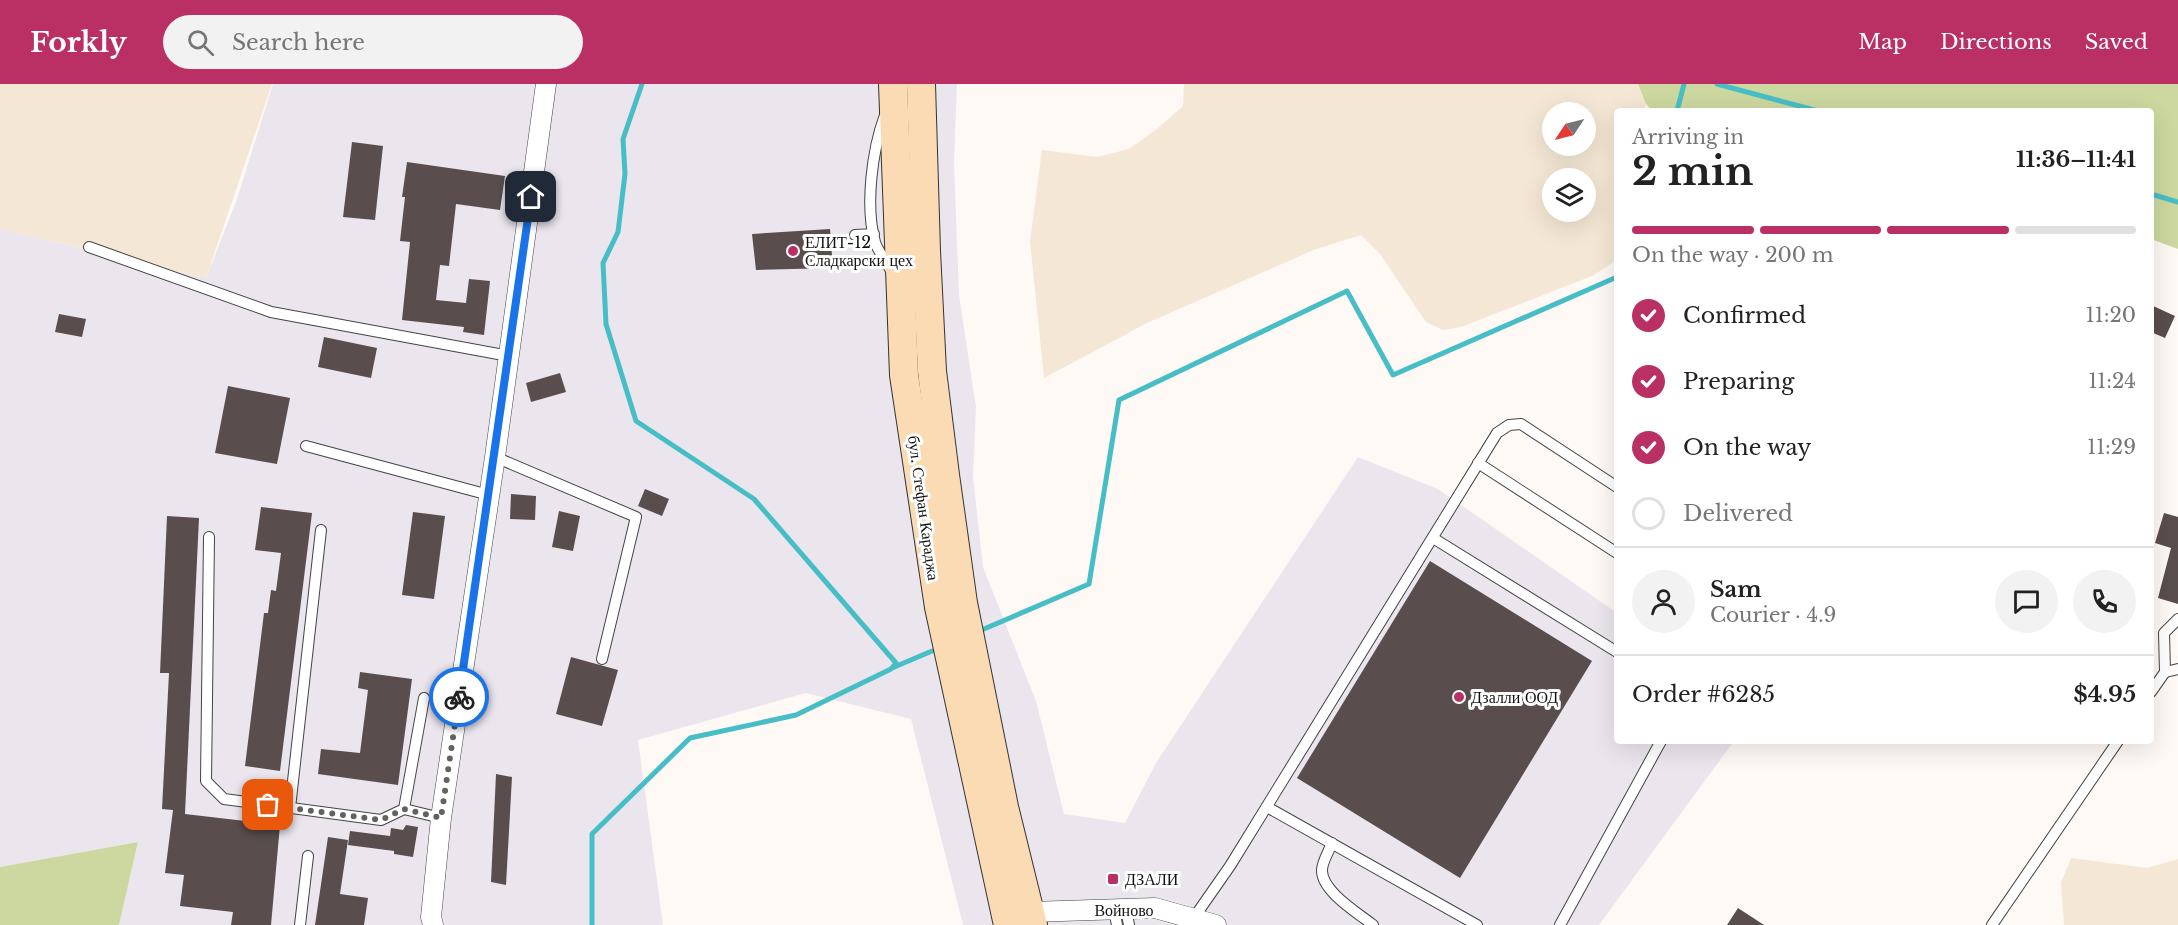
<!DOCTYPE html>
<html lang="en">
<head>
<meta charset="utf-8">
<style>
	:root { --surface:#fff; --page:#f2f2f2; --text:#222; --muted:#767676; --line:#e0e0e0; --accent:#ba2f64 }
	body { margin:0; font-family:"Libre Baskerville",serif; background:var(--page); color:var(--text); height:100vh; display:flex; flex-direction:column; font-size:22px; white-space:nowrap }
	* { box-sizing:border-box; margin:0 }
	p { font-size:20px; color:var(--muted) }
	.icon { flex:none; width:33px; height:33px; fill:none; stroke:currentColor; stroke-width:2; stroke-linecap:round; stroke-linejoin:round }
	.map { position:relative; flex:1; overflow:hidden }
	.drawer { position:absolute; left:1614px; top:24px; width:540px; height:636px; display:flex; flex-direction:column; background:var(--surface); border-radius:6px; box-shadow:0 6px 24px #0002 }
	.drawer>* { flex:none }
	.needle { width:39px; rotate:235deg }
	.controls { position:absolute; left:1542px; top:18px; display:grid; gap:12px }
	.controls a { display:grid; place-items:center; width:54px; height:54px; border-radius:50%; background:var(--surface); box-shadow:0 6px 24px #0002; font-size:30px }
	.pin { position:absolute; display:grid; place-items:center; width:51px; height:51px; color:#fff; margin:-26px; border-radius:12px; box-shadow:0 3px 9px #0006 }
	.courier { position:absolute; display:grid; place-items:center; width:60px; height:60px; margin:-30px; border:4px solid #1a73e8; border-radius:50%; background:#fff; color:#222; box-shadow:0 2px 8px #0007 }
	.headline em { font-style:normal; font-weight:700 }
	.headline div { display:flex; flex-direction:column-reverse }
	.headline { display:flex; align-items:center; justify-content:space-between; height:102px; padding:0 18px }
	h1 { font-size:39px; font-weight:700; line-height:45px }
	.bar { display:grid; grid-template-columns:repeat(4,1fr); gap:9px 6px; align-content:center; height:72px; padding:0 18px }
	.bar i { height:8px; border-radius:4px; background:var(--line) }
	.bar .active { background:var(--accent) }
	.bar p { grid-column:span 4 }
	.line { display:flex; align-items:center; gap:15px; padding:0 18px; border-top:2px solid var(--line) }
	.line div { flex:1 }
	.round { display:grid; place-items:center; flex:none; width:63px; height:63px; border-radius:32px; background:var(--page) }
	ol { padding:0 18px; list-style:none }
	li { display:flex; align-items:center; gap:18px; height:66px }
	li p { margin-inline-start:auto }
	li .icon { padding:6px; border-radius:50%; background:var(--accent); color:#fff; stroke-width:4 }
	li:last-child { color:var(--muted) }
	li i { width:33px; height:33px; border:3px solid var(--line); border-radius:50% }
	header { display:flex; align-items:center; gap:36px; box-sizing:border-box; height:84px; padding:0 30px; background:var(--accent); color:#fff }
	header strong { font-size:28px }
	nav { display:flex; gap:33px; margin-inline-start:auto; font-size:21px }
	.search { width:420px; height:54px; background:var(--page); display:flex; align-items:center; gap:15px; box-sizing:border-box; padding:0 21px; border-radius:33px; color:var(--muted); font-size:22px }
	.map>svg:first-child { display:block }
	.industrial { fill:#ebe6ee }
	.farmland { fill:#f4e7d5; fill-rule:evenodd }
	.forest { fill:#ccd89f }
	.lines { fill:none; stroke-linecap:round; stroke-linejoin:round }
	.stream { stroke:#47bec6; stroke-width:5 }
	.building { fill:#594e4d }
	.service-casing { stroke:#444; stroke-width:12 }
	.minor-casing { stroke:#444; stroke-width:21 }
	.secondary-casing { stroke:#333; stroke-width:30 }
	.service { stroke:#fff; stroke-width:10 }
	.minor { stroke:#fff; stroke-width:20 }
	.secondary { stroke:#fadbb4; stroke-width:28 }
	.done { stroke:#646261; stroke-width:6; stroke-dasharray:0 10.8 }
	.route { stroke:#1a73e8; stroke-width:8 }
	.poi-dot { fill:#ba2f64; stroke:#fff; stroke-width:2 }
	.labels { text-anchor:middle; stroke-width:6; stroke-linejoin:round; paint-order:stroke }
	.poi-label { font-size:16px; fill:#111; stroke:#fff; text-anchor:start }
	.street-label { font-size:16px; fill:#111; stroke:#fff }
</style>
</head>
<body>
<header>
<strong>Forkly</strong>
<div class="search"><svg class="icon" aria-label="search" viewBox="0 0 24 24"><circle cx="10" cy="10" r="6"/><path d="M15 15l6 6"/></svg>Search here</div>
<nav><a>Map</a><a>Directions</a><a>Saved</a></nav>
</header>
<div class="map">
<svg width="2178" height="841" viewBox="0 0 2178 841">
	<rect width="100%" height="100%" fill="#fef9f5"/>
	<path class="industrial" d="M273,0H957L954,78L959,211L976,323L973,393L983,483L1036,617L1064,730L1125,739L1156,679L1358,373L1438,405L1617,529V657H1734L1599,841H963L911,635L806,609L638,656L663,841H119L138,758L0,783V145L206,194L237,115Z"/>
	<g class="farmland">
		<path d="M0,0H272L206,194L0,145Z"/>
		<path d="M1184,0H1638L1646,20L1644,27H1617V173L1614,178L1592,192L1461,243L1443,246L1426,238L1380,170L1361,151L1316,165L1147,239L1044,294L1030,157L1042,66L1097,73L1129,65L1157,45L1183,22ZM1552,28H1586V62H1552ZM1552,94H1586V128H1552Z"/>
		<path d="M2071,774L2147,784L2178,775V841H2064L2061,799Z"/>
	</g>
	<g class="forest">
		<path d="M1638,0H2178V165L2151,155V27H1652L1646,20Z"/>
		<path d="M138,758L119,841H0V783Z"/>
	</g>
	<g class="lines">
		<g class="stream">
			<path d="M1717,0L1818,27"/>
			<path d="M1677,27L1684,0"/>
			<path d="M2151,110L2178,118"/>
			<path d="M984,545L1089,500L1119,316L1347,207L1393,291L1617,193"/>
			<path d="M892,584L932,567"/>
			<path d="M592,841V750L690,654L796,631L891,585L896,579L754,415L636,337L606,240L603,179L618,148L625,90L623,55L642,0"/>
		</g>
	</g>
	<g class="building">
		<path d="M352,58L383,62L375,136L343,133Z"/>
		<path d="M407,78L505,92L500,126L456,120L449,182L440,181L436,216L466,219L469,195L490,197L484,251L463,248L464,243L402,236L410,158L400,157L405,113H402Z"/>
		<path d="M830,145L833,184L756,186L752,150Z"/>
		<path d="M2151,221L2175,232L2165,254L2151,248Z"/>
		<path d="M59,230L86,235L82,253L55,248Z"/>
		<path d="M324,253L377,264L371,294L318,283Z"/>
		<path d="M560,289L566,308L531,318L526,299Z"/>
		<path d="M228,302L290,314L277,380L215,369Z"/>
		<path d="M645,405L669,415L662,432L638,422Z"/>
		<path d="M511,410L536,412L535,436L510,435Z"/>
		<path d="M261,423L312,429L280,687L245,682L264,529H268L271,506L276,507L281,469L255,466Z"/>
		<path d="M559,427L580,432L573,467L552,463Z"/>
		<path d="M413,428L445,432L434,515L402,511Z"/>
		<path d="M2164,429L2178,433V520L2158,514L2171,464L2155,459Z"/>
		<path d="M167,432L199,434L185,730L280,741L271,841H231L233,828L180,822L184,791L165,789L173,726L162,725L169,589H160Z"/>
		<path d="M1430,477L1592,577L1460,794L1297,694Z"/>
		<path d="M571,573L618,586L602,642L556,630Z"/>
		<path d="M360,588L412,595L398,701L318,690L321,665L360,669L368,606L358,604Z"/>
		<path d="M496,690L512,693L506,801L491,798Z"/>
		<path d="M406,741L418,743L413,773L394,770V767L348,761L350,747L390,752L391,744L403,746Z"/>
		<path d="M328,753L348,756L340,810L368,814L364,841H315Z"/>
		<path d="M1738,824L1764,841H1727Z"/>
	</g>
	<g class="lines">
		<defs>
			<g id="service">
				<path d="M885,31C872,66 865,122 875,158C878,168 887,177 891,187"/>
				<path d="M855,151L874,150"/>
				<path d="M89,163L271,228L509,272"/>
				<path d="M306,362L489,411"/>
				<path d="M495,373L636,433L602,575"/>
				<path d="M1478,379L1617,469"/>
				<path d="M209,453L206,697L224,715L381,736L404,725L424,614"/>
				<path d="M1433,454L1617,568"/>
				<path d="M2165,588L2178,585"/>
				<path d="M2151,608L2165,588L2164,549L2178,535"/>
				<path d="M1267,723L1477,841"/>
				<path d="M290,724L321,446"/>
				<path d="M404,725L441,734"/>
				<path d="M1332,759C1329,767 1322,778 1322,786C1321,807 1358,829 1373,841"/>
				<path d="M1126,825L1129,841"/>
				<path d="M1114,826L1117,841"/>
				<path d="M1193,835L1230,782L1497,349L1509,341L1521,340L1617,403"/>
				<path d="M300,841L308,772"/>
				<path d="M1560,841L1661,657"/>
				<path d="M1992,841L2118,657"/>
			</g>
			<g id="minor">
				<path d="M1018,833L1030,828L1155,824L1216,841"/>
				<path d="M433,841L431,833L441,734L495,373L546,0"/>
			</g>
			<g id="secondary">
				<path d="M893,0L904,291L939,523L1008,841"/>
				<path d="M921,0L926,167L932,287L945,391L963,519L1004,723L1033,841"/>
			</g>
		</defs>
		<use href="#service" class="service-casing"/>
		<use href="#minor" class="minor-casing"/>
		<use href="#secondary" class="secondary-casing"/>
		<use href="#service" class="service"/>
		<use href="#minor" class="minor"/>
		<use href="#secondary" class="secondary"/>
	</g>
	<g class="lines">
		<path class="done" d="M268,721L381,736L404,725L441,734L459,613"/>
		<path class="route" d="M459,613L531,113"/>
	</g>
	<g class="poi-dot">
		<circle cx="793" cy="167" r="6"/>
		<circle cx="1459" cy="613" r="6"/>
		<rect x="1107" y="789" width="12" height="12" rx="3"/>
	</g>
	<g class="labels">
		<g class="poi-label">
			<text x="805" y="164">ЕЛИТ-12<tspan x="805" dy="18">Сладкарски цех</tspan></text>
			<text x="1471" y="619">Дзалли ООД</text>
			<text x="1125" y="801">ДЗАЛИ</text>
		</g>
		<g class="street-label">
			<text transform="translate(924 424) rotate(82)" y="6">бул. Стефан Караджа</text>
			<text x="1124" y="832">Войново</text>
		</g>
	</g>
</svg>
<div class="controls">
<a><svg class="needle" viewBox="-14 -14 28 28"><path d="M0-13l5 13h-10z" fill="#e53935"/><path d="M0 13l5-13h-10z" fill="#767676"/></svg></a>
<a><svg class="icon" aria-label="layers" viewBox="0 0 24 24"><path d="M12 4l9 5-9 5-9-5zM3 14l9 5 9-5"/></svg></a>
</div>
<div class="pin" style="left:268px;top:721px;background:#ea580c"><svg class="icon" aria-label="bag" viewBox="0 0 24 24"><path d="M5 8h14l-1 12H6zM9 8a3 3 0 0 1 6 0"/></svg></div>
<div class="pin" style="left:531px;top:113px;background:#1f2937"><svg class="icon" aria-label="home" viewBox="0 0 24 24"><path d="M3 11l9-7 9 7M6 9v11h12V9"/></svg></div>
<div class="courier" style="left:459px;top:613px"><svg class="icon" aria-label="bike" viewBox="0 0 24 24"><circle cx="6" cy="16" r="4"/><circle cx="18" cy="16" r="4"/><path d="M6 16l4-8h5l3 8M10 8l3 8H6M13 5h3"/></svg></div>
<section class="drawer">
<div class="headline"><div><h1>2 min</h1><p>Arriving in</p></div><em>11:36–11:41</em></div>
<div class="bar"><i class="active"></i><i class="active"></i><i class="active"></i><i></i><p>On the way · 200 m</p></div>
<ol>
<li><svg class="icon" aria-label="check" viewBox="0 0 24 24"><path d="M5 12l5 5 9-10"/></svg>Confirmed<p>11:20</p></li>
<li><svg class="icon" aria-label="check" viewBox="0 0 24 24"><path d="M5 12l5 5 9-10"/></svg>Preparing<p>11:24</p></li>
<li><svg class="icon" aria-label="check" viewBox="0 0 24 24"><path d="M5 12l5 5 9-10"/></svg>On the way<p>11:29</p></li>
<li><i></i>Delivered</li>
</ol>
<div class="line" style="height:108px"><a class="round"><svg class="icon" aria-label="person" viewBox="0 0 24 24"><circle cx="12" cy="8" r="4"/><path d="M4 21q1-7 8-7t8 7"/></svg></a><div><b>Sam</b><p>Courier · 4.9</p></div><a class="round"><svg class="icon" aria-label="chat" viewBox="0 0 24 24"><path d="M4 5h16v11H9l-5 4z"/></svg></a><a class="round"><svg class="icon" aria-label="phone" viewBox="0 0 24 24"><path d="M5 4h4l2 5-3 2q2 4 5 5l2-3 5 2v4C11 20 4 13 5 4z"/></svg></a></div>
<div class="line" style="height:78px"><div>Order #6285</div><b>$4.95</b></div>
</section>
</div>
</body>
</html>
